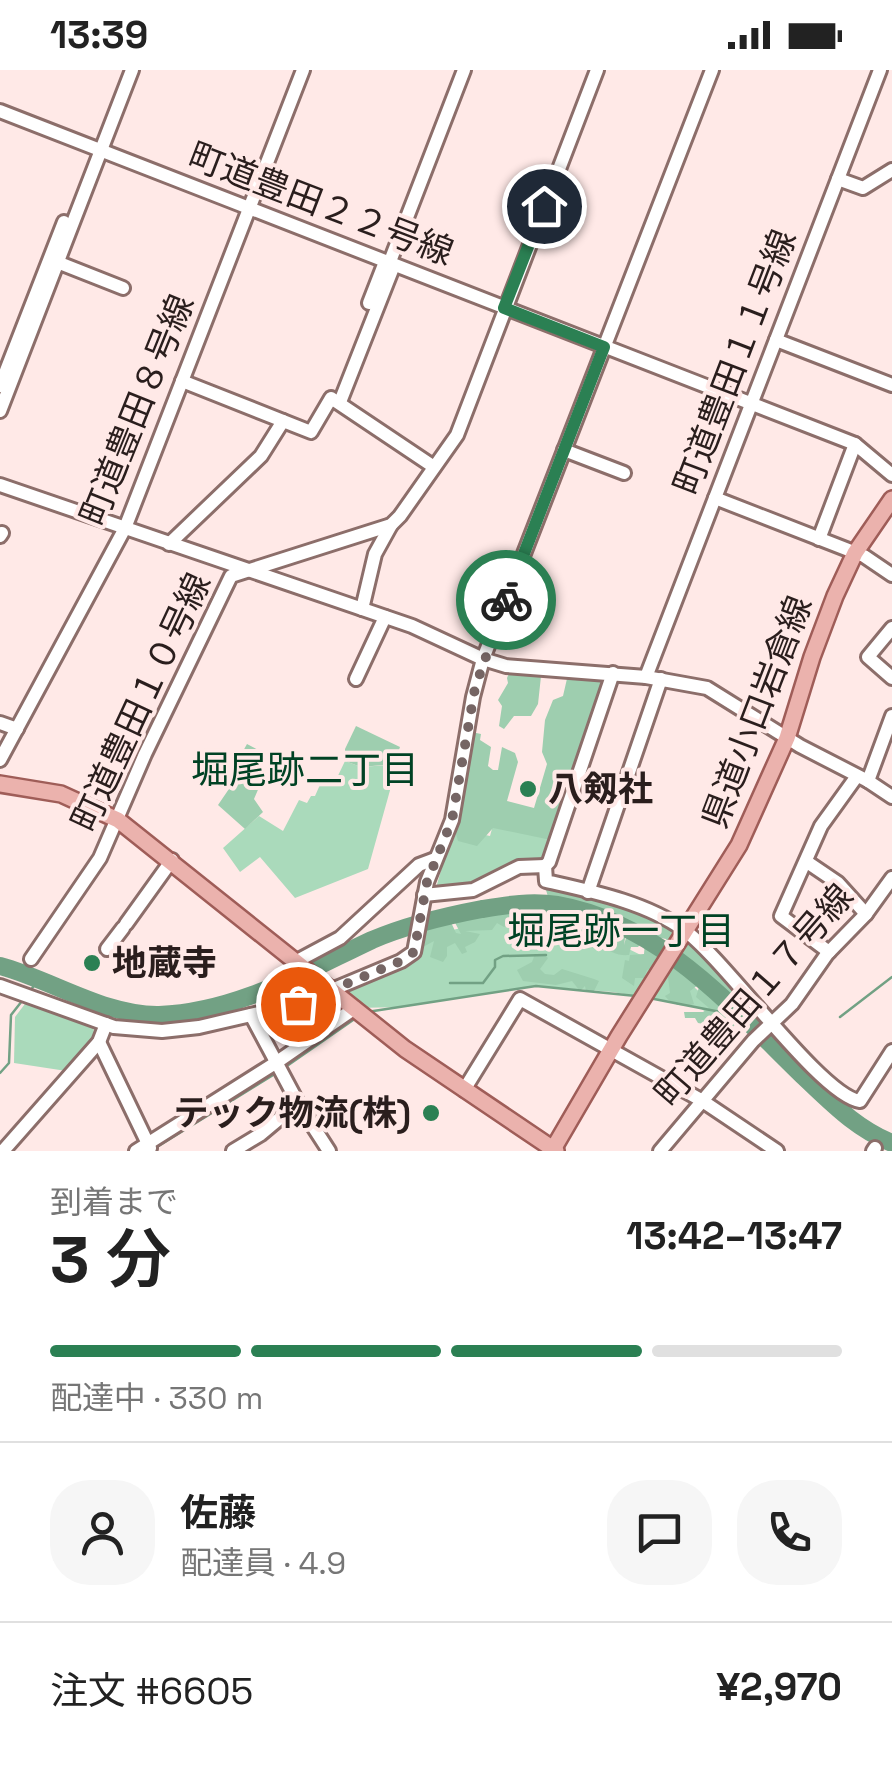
<!DOCTYPE html>
<html lang="ja">
<head>
<meta charset="utf-8">
<style>
	:root { --surface:#fff; --page:#f6f6f6; --text:#222; --muted:#767676; --line:#e0e0e0; --accent:#2b8053 }
	body { margin:0; font-family:"Space Grotesk","Noto Sans JP",sans-serif; background:var(--page); color:var(--text); height:100vh; display:flex; flex-direction:column; font-size:38px; white-space:nowrap }
	* { box-sizing:border-box; margin:0 }
	p { font-size:32px; color:var(--muted) }
	.icon { flex:none; width:55px; height:55px; fill:none; stroke:currentColor; stroke-width:2; stroke-linecap:round; stroke-linejoin:round }
	.map { position:relative; height:1081px; overflow:hidden }
	.side { display:flex; flex-direction:column; background:var(--surface); flex:1 }
	.side>* { flex:none }
	.pin { position:absolute; display:grid; place-items:center; width:85px; height:85px; color:#fff; margin:-42px; border:5px solid #fff; border-radius:50%; box-shadow:0 2px 10px #0007 }
	.courier { position:absolute; display:grid; place-items:center; width:100px; height:100px; margin:-50px; border:8px solid #2b8053; border-radius:50%; background:#fff; color:#222; box-shadow:0 2px 12px #0007 }
	.head em { font-style:normal; font-weight:600 }
	.head div { display:flex; flex-direction:column-reverse }
	.head { display:flex; align-items:center; justify-content:space-between; height:170px; padding:0 50px }
	h1 { font-size:65px; font-weight:600; line-height:75px }
	.bar { display:grid; grid-template-columns:repeat(4,1fr); gap:15px 10px; align-content:center; height:120px; padding:0 50px }
	.bar i { height:12px; border-radius:8px; background:var(--line) }
	.bar .selected { background:var(--accent) }
	.bar p { grid-column:span 4 }
	.line { display:flex; align-items:center; gap:25px; padding:0 50px; border-top:2px solid var(--line) }
	.line div { flex:1 }
	.round { display:grid; place-items:center; flex:none; width:105px; height:105px; border-radius:40px; background:var(--page) }
	.status { display:flex; justify-content:space-between; align-items:center; height:70px; padding:0 50px; background:var(--surface); direction:ltr }
	.status svg { height:28px; fill:currentColor }
	.map>svg:first-child { display:block }
	.green { fill:#aadabb }
	.forest { fill:#9eceaf }
	.lines { fill:none; stroke-linecap:round; stroke-linejoin:round }
	.stream { stroke:#72a184; stroke-width:2.5 }
	.river { stroke:#72a184; stroke-width:18 }
	.minor-casing { stroke:#8c6e6a; stroke-width:18 }
	.major-casing { stroke:#9f5d58; stroke-width:20 }
	.minor { stroke:#fff; stroke-width:12 }
	.major { stroke:#ebb2ad; stroke-width:15 }
	.done { stroke:#756564; stroke-width:10; stroke-dasharray:0 18 }
	.route { stroke:#2b8053; stroke-width:12 }
	.poi-dot { fill:#2b8053; stroke:#ffe9e7; stroke-width:4 }
	.labels { text-anchor:middle; stroke-width:8; stroke-linejoin:round; paint-order:stroke }
	.street-label { font-size:35px; fill:#2a1e1d; stroke:#ffe9e7 }
	.poi-label { font-size:35px; font-weight:bold; fill:#2a1e1d; stroke:#ffe9e7; text-anchor:start }
	.neighbourhood-label { font-size:38px; fill:#004224; stroke:#ffe9e7 }
</style>
</head>
<body>
<div class="status"><b>13:39</b><svg viewBox="0 0 49 12"><path d="M0 12V9h3v3zM5 12V6h3v6zM10 12V3h3v9zM15 12V0h3v12zM26 1h20v11H26zM47 4h2v5h-2z"/></svg></div>
<div class="map">
<svg width="892" height="1081" viewBox="0 0 892 1081">
	<rect width="100%" height="100%" fill="#ffe9e7"/>
	<g class="green">
		<path d="M345,691L361,697L388,695L394,706L368,799L295,828L260,787L240,802L223,778L259,746L283,761L299,730L307,733L311,726H315L323,708L335,712Z"/>
		<path d="M493,755L554,766L547,788L474,816L436,818L443,793L458,759L490,766Z"/>
		<path d="M537,845C582,857 658,888 694,917C708,929 720,943 734,955L730,959L700,938L613,922L536,916L404,937L355,938L333,921L401,891L416,873L445,862L508,846Z"/>
		<path d="M31,926L92,949L96,975L73,1002L14,993L15,947Z"/>
	</g>
	<g class="forest">
		<path d="M512,596L542,597L538,634L531,646H514L504,659L499,656L502,636L498,630L508,613L507,608Z"/>
		<path d="M569,600L613,603L556,771L493,758L477,776L458,771L452,750L467,661L481,664L480,670L491,677L488,696L493,700H498L502,677L515,683L518,692L507,731L534,738L547,694L542,682L545,650L553,630L563,626Z"/>
		<path d="M356,656L400,677L394,694L361,697L345,691V679Z"/>
		<path d="M247,674L264,683L254,704L263,708L254,729L263,742L245,759L218,735L246,694L242,683Z"/>
		<path d="M558,815L639,841L685,869L766,953L764,957L756,959L751,952L741,949L735,936L723,930L722,934L730,937L739,950L732,958L730,955L722,956L714,963L709,955L698,953L695,948H685L684,942H703L709,938L696,927L699,917L719,927C711,917 691,898 686,887L675,883L666,869L650,866V862L618,853L589,837L584,839L579,834L574,836L563,829L561,832L549,830L546,820Z"/>
		<path d="M550,833L561,837L566,835L586,849L590,846L593,852L587,860L597,849L626,862L624,875L627,864L634,861L642,872L638,877H631L629,885C618,886 609,882 601,874L585,879L581,877L580,868C571,872 562,869 554,865L553,859L568,853L572,854L569,859L581,864L584,853L578,855L566,847L561,849L560,840L555,841L556,852L548,856L533,852L534,838Z"/>
		<path d="M504,839L515,843L516,850L510,851L512,855L504,857L497,853L492,860L465,861L480,864L475,872L465,877L467,882L462,884L455,873L447,877V886L443,892L430,887L434,871L423,877L420,868L428,854L436,855L449,848L456,863L461,864L453,849C463,848 483,840 490,840C495,840 499,841 504,839Z"/>
		<path d="M645,872L687,896L698,915L690,921L694,934C683,937 673,936 665,926L670,923L668,907L659,905L653,898L647,900L644,908H635L634,916L622,908L625,890L629,891L630,885L644,884Z"/>
		<path d="M535,884H543L548,888L540,899L545,904L554,905L562,899L594,909L599,911L594,921H586L585,916L580,921L572,911L556,915L523,911L517,900L532,892Z"/>
	</g>
	<g class="lines">
		<g class="stream">
			<path d="M450,913H483L495,897V890L503,886L546,885"/>
			<path d="M30,921L39,909"/>
			<path d="M649,928L741,946"/>
			<path d="M367,942L536,916L636,926"/>
			<path d="M840,947L892,907"/>
			<path d="M284,998L356,948"/>
			<path d="M0,1003L9,993L11,945L22,931"/>
			<path d="M157,1077L278,1002"/>
		</g>
		<path class="river" d="M0,896C52,910 105,946 159,945C237,942 304,902 372,870C407,855 445,846 482,839C507,835 531,831 557,835C660,853 731,936 802,1005C831,1032 855,1058 892,1073"/>
		<defs>
			<g id="minor">
				<path d="M0,41L855,374L892,405"/>
				<path d="M838,109L863,118L892,100"/>
				<path d="M57,192L123,218"/>
				<path d="M389,194L464,0"/>
				<path d="M369,233L385,192"/>
				<path d="M776,270L892,315"/>
				<path d="M182,311L311,362L331,328L434,397"/>
				<path d="M0,316L64,152"/>
				<path d="M340,332L394,195"/>
				<path d="M0,341L132,0"/>
				<path d="M564,380L624,403"/>
				<path d="M0,415L412,556L483,589L506,596L646,607L707,618L800,676L868,711L892,727"/>
				<path d="M715,428L864,486L892,505"/>
				<path d="M0,466L2,463"/>
				<path d="M819,469L855,374"/>
				<path d="M169,474L261,386L283,351"/>
				<path d="M362,539L375,484L391,455"/>
				<path d="M892,558L868,587L892,608"/>
				<path d="M646,607L880,0"/>
				<path d="M356,609L385,547"/>
				<path d="M0,653L17,659"/>
				<path d="M0,690L125,458L303,0"/>
				<path d="M868,711L892,646"/>
				<path d="M807,792L838,813L866,844"/>
				<path d="M545,796L549,792L613,603"/>
				<path d="M588,822L661,609"/>
				<path d="M424,825L473,820L519,797L545,796L546,811C590,821 646,832 684,860C724,888 821,1026 860,1031L892,981"/>
				<path d="M126,854L172,790"/>
				<path d="M107,879L123,858"/>
				<path d="M829,882L781,846L821,756L857,706"/>
				<path d="M31,889L100,788L145,684L231,506L391,455L400,446L457,365L597,0"/>
				<path d="M297,891L340,868L419,795L435,789"/>
				<path d="M0,916L114,957L162,961L199,957L298,934L401,891L414,882L427,812L452,750L473,627L483,589L712,0"/>
				<path d="M251,945L298,1033L329,1081"/>
				<path d="M99,972L150,1078"/>
				<path d="M464,1020L520,929L701,1030L777,1081"/>
				<path d="M3,1081L99,972L106,954"/>
				<path d="M136,1081L277,992L355,938"/>
				<path d="M233,1081L261,1064L298,1033"/>
				<path d="M660,1081L753,971L792,934L827,884L866,844L892,808"/>
				<path d="M873,1081L875,1078"/>
			</g>
			<g id="major">
				<path d="M0,714L61,724L118,750L405,979L556,1081"/>
				<path d="M552,1081L619,966L739,775L787,668L812,587L835,526L855,483L892,429"/>
			</g>
		</defs>
		<use href="#minor" class="minor-casing"/>
		<use href="#major" class="major-casing"/>
		<use href="#minor" class="minor"/>
		<use href="#major" class="major"/>
	</g>
	<g class="lines">
		<path class="done" d="M298,934L401,891L414,882L427,812L452,750L475,618L506,530"/>
		<path class="route" d="M506,530L604,277L504,238L544,136"/>
	</g>
	<g class="poi-dot">
		<circle cx="528" cy="719" r="10"/>
		<circle cx="92" cy="893" r="10"/>
		<circle cx="431" cy="1043" r="10"/>
	</g>
	<g class="labels">
		<g class="street-label">
			<text transform="translate(321 134) rotate(21)" y="12">町道豊田２２号線</text>
			<text transform="translate(735 292) rotate(-69)" y="12">町道豊田１１号線</text>
			<text transform="translate(137 340) rotate(-68)" y="12">町道豊田８号線</text>
			<text transform="translate(141 632) rotate(-65)" y="12">町道豊田１０号線</text>
			<text transform="translate(757 642) rotate(-69)" y="12">県道小口岩倉線</text>
			<text transform="translate(754 925) rotate(-49)" y="12">町道豊田１７号線</text>
		</g>
		<g class="poi-label">
			<text x="548" y="731">八剱社</text>
			<text x="112" y="905">地蔵寺</text>
			<text x="411" y="1055" text-anchor="end">テック物流(株)</text>
		</g>
		<g class="neighbourhood-label">
			<text x="305" y="713">堀尾跡二丁目</text>
			<text x="621" y="874">堀尾跡一丁目</text>
		</g>
	</g>
</svg>
<div class="pin" style="left:298px;top:934px;background:#ea580c"><svg class="icon" aria-label="bag" viewBox="0 0 24 24"><path d="M5 8h14l-1 12H6zM9 8a3 3 0 0 1 6 0"/></svg></div>
<div class="pin" style="left:544px;top:136px;background:#1f2937"><svg class="icon" aria-label="home" viewBox="0 0 24 24"><path d="M3 11l9-7 9 7M6 9v11h12V9"/></svg></div>
<div class="courier" style="left:506px;top:530px"><svg class="icon" aria-label="bike" viewBox="0 0 24 24"><circle cx="6" cy="16" r="4"/><circle cx="18" cy="16" r="4"/><path d="M6 16l4-8h5l3 8M10 8l3 8H6M13 5h3"/></svg></div>
</div>
<section class="side">
<div class="head"><div><h1>3 分</h1><p>到着まで</p></div><em>13:42–13:47</em></div>
<div class="bar"><i class="selected"></i><i class="selected"></i><i class="selected"></i><i></i><p>配達中 · 330 m</p></div>
<div class="line" style="height:180px"><a class="round"><svg class="icon" aria-label="person" viewBox="0 0 24 24"><circle cx="12" cy="8" r="4"/><path d="M4 21q1-7 8-7t8 7"/></svg></a><div><b>佐藤</b><p>配達員 · 4.9</p></div><a class="round"><svg class="icon" aria-label="chat" viewBox="0 0 24 24"><path d="M4 5h16v11H9l-5 4z"/></svg></a><a class="round"><svg class="icon" aria-label="phone" viewBox="0 0 24 24"><path d="M5 4h4l2 5-3 2q2 4 5 5l2-3 5 2v4C11 20 4 13 5 4z"/></svg></a></div>
<div class="line" style="height:130px"><div>注文 #6605</div><b>¥2,970</b></div>
</section>
</body>
</html>
